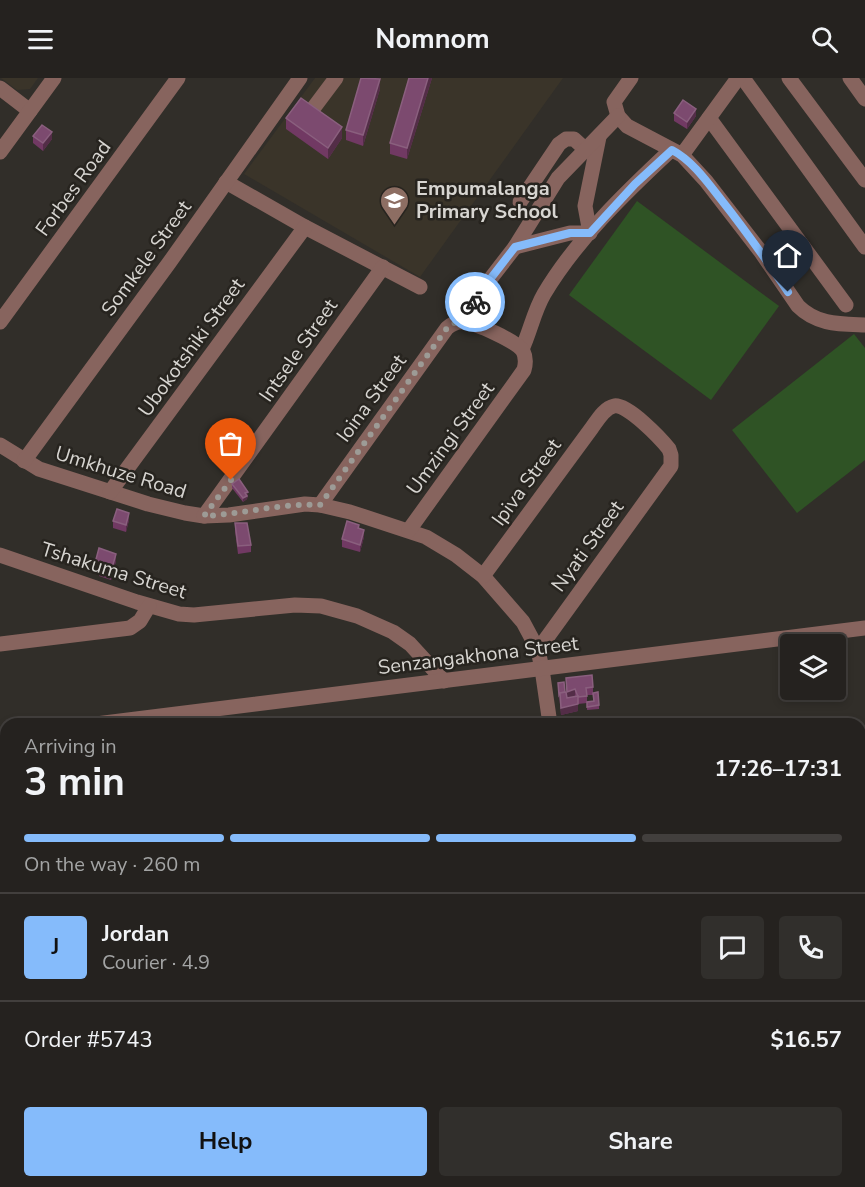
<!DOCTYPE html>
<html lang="en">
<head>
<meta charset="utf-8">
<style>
	:root { --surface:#25221f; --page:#312f2c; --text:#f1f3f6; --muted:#a3a4a4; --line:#423f3d; --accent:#85bbfb }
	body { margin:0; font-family:"Nunito Sans",sans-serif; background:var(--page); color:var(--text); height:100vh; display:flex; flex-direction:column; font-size:22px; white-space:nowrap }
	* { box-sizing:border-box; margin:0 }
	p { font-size:20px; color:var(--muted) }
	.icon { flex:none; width:33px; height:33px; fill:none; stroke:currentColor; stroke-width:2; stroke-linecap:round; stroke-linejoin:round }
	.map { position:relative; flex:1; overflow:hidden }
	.side { position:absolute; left:0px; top:640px; width:866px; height:470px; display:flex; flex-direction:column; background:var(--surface); border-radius:18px 18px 0 0; box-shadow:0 3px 9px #0003,0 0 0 2px var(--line) }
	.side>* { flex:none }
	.fabs { position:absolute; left:780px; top:556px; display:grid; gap:12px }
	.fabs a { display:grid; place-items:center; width:66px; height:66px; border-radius:6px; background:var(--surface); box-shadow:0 3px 9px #0003,0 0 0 2px var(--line); font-size:30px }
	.pin { position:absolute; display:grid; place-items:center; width:51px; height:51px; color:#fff; margin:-62px -26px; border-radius:50% 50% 50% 0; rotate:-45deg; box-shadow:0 0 6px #0007 }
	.pin .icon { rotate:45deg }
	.courier { position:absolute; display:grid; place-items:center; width:60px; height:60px; margin:-30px; border:4px solid #85bbfb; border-radius:50%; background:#fff; color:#222; box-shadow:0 2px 8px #0007 }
	.summary em { font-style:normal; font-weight:700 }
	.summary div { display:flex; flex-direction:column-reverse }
	.summary { display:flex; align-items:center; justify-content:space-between; height:102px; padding:0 24px }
	h1 { font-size:39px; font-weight:700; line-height:45px }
	.bar { display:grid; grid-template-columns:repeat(4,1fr); gap:9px 6px; align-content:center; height:72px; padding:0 24px }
	.bar i { height:8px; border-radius:4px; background:var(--line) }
	.bar .selected { background:var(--accent) }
	.bar p { grid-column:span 4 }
	.line { display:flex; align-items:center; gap:15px; padding:0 24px; border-top:2px solid var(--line) }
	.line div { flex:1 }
	.round { display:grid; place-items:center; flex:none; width:63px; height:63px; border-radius:6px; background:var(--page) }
	.button { display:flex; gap:12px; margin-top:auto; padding:12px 24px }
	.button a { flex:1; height:69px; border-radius:6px; background:var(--accent); color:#111; font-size:24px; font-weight:700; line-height:69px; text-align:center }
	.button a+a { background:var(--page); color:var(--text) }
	header { display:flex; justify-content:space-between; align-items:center; height:78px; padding:0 24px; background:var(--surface); font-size:27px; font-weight:700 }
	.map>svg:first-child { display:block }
	.built { fill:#3a3429 }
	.pitch { fill:#2f5325 }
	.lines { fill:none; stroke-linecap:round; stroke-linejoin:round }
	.minor { stroke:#87645e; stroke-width:15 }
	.wall { fill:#713963; fill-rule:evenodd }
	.shaded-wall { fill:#532d47 }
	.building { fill:#7c4a6f; stroke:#8a5f7e; stroke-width:1.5 }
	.done { stroke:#9d9b96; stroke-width:6; stroke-dasharray:0 10.8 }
	.route { stroke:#85bbfb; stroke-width:8 }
	.labels { text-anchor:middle; stroke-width:5; stroke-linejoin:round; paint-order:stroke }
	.street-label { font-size:20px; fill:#d7d5d1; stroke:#27241f }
	.poi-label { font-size:20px; font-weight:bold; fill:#d7d5d1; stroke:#27241f; text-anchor:start }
</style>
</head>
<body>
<header><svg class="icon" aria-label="menu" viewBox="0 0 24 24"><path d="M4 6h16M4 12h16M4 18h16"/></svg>Nomnom<svg class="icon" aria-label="search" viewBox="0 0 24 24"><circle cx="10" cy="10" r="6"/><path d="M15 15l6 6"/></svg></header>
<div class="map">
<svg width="865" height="1109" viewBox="0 0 865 1109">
	<rect width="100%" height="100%" fill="#312e29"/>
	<g class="built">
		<path d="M1,0H38L30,11L17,12Z"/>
		<path d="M315,0H563L420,199L244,96Z"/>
		<path d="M6,929V1104H102L98,1109H0V930Z"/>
	</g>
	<g class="pitch">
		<path d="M637,123L779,228L711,322L569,217Z"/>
		<path d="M854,256L865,270V382L797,435L732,352Z"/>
	</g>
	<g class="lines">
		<g class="minor">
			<path d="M631,0L614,24L618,38L627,48L682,77L706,103L761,174L798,228C817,247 840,246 865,247"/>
			<path d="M743,0L865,169"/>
			<path d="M789,0L865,102"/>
			<path d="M850,0L865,21"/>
			<path d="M0,10L30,33"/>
			<path d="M312,32L336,0"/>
			<path d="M709,40L846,227"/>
			<path d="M0,74L54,0"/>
			<path d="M682,77L738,0"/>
			<path d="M226,104L305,149L420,209"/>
			<path d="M520,124L559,66L566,61H574L585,71"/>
			<path d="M515,169L570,155H590L585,128L599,59"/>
			<path d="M0,244L178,0"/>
			<path d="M465,244L481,213L515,169L558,100L618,38"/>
			<path d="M522,271C530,254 534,233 544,216C576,162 626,114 671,72"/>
			<path d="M0,367L39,391L148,426L185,435L204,438L229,437L305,426L320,427L350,434L426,459L456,477L483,498L523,544L538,572L542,591L550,646"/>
			<path d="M24,383L169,185L300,0"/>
			<path d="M110,414L305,149"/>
			<path d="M320,427L447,250C452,246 457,243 464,244C476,245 516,263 523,273C526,279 526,285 524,292L409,452"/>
			<path d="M204,438L383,189"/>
			<path d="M0,477L137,524L179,536L194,537L295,527L321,528L357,538L393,554L410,566L444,603"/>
			<path d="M483,498L591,351C597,343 604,330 614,328C627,325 661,361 669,371L671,377V388L538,572"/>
			<path d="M0,566L130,550L140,543L149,528"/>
			<path d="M96,646L865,550"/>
			<path d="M860,655H865"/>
			<path d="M0,659L6,658"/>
			<path d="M860,758H865"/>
			<path d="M0,762H6"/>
			<path d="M860,855H865"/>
			<path d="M0,865H6"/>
			<path d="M0,921L6,920"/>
			<path d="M105,1109L109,1104"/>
			<path d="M172,1109L177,1104"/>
			<path d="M304,1109L309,1104"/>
			<path d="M437,1109L441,1104"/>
			<path d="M581,1109L585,1104"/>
		</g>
	</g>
	<g class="wall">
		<path d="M409,0H432L407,81L390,76V65Z"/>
		<path d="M380,11L363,68L346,62V52Z"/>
		<path d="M674,35L696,38L687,51L674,43Z"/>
		<path d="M286,40L342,60L328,81L286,51Z"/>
		<path d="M33,58L52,61L43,73L33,65Z"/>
		<path d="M232,406L248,417L247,421L243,424L232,410Z"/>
		<path d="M129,442L126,454L113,450V443Z"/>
		<path d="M235,445L251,467V474L238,476L235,453Z"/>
		<path d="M359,450L364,459L360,474L342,469V461Z"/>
		<path d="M116,483L111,502L99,498V493L95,492V485Z"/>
		<path d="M566,600L593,609V615L599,627V631L587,632V625L578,626V633L561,637L558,605L565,614L567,620ZM587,617H593V623L587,624Z"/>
		<path d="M6,938V957L3,951V940Z"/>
		<path d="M0,969L6,980V1033L0,1023Z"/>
		<path d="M45,1104H74V1109H48Z"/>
	</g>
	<g class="shaded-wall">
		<path d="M428,0H432L407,81V70Z"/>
		<path d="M380,1V11L363,68V57Z"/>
		<path d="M696,31V38L687,51V44Z"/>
		<path d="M342,49V60L328,81V70Z"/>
		<path d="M52,54V61L43,73V65Z"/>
		<path d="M248,414L247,421L243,424V420L245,415Z"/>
		<path d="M129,435V442L126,454V447Z"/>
		<path d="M364,452V459L360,474V467Z"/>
		<path d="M116,476V483L111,502V494Z"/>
		<path d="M575,611V619L567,621V614Z"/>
		<path d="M578,626V633L561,637V630Z"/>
		<path d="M70,1104H74V1109H61Z"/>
	</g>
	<g class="building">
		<path d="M361,0L380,1L363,57L346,52Z"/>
		<path d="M409,0H428L407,70L390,65Z"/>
		<path d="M301,20L342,49L328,70L286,40Z"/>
		<path d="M683,22L696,31L687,44L674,35Z"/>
		<path d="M42,47L52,54L43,65L33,58Z"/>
		<path d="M239,401L248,414L245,415L247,418L243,420L232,406Z"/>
		<path d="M117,431L129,435L126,447L113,443Z"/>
		<path d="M347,443L359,447L358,450L364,452L360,467L342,461Z"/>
		<path d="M235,445H247L251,467L238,468Z"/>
		<path d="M99,470L116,476L111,494L99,490V486L95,485Z"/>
		<path d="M592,597L593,609L586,610L587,618L578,619L575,611L567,614L566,600Z"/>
		<path d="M564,604L565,614L560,615L559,617L558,605Z"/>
		<path d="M566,614L567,620L578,618V626L561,630L560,615Z"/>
		<path d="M598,614L599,627L587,629V624L594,623L593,615Z"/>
		<path d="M6,938V946L3,940Z"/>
		<path d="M0,969L6,980V1019L0,1008Z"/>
		<path d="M53,1104H70L61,1109H56Z"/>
	</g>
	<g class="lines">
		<path class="done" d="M231,402L204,438C243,436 281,425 320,427L447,250L453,245L465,244L475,224"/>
		<path class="route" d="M475,224L481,213L515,169L570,155H590L635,106L672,72C693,83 708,105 723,124C746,153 767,183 788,214"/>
	</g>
	<defs>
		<symbol id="school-pin" viewBox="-11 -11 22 30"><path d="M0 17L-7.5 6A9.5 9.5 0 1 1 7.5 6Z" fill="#8d6e63" stroke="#27241f"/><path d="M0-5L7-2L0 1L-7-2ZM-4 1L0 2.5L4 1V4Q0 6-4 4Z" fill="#fff"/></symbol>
	</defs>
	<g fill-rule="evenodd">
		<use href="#school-pin" x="378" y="106" width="33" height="45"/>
	</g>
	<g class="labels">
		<g class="street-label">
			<text transform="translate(73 110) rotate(-54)" y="7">Forbes Road</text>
			<text transform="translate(146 180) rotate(-54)" y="7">Somkele Street</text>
			<text transform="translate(191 269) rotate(-54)" y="7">Ubokotshiki Street</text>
			<text transform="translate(298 272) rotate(-55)" y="7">Intsele Street</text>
			<text transform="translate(371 320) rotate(-54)" y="7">Ioina Street</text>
			<text transform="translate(450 360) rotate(-54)" y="7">Umzingi Street</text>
			<text transform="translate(121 394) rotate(17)" y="7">Umkhuze Road</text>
			<text transform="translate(526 404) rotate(-54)" y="7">Ipiva Street</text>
			<text transform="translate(587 468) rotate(-54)" y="7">Nyati Street</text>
			<text transform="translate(114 492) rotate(17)" y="7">Tshakuma Street</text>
			<text transform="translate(478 577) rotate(-7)" y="7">Senzangakhona Street</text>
		</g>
		<g class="poi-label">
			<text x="416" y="117">Empumalanga<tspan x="416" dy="23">Primary School</tspan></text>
		</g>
	</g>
</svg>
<div class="fabs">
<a><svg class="icon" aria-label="layers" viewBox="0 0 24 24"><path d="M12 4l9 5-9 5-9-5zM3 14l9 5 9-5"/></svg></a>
</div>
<div class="pin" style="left:231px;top:402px;background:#ea580c"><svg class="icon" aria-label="bag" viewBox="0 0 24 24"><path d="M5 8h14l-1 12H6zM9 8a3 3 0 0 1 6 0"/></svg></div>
<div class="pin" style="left:788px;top:214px;background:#1f2937"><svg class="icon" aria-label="home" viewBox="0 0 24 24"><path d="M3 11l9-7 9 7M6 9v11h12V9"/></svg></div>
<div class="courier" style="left:475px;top:224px"><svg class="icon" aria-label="bike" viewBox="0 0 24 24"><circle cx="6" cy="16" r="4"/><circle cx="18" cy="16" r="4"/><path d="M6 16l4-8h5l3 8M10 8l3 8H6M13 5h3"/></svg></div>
<section class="side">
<div class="summary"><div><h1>3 min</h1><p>Arriving in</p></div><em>17:26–17:31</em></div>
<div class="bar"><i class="selected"></i><i class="selected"></i><i class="selected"></i><i></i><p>On the way · 260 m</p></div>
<div class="line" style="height:108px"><b class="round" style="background:var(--accent);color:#111">J</b><div><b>Jordan</b><p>Courier · 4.9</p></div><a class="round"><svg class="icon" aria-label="chat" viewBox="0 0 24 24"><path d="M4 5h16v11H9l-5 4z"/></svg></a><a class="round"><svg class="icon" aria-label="phone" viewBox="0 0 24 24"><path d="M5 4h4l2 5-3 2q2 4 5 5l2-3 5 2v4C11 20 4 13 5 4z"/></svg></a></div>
<div class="line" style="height:78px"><div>Order #5743</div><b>$16.57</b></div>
<div class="button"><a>Help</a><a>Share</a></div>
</section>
</div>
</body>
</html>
